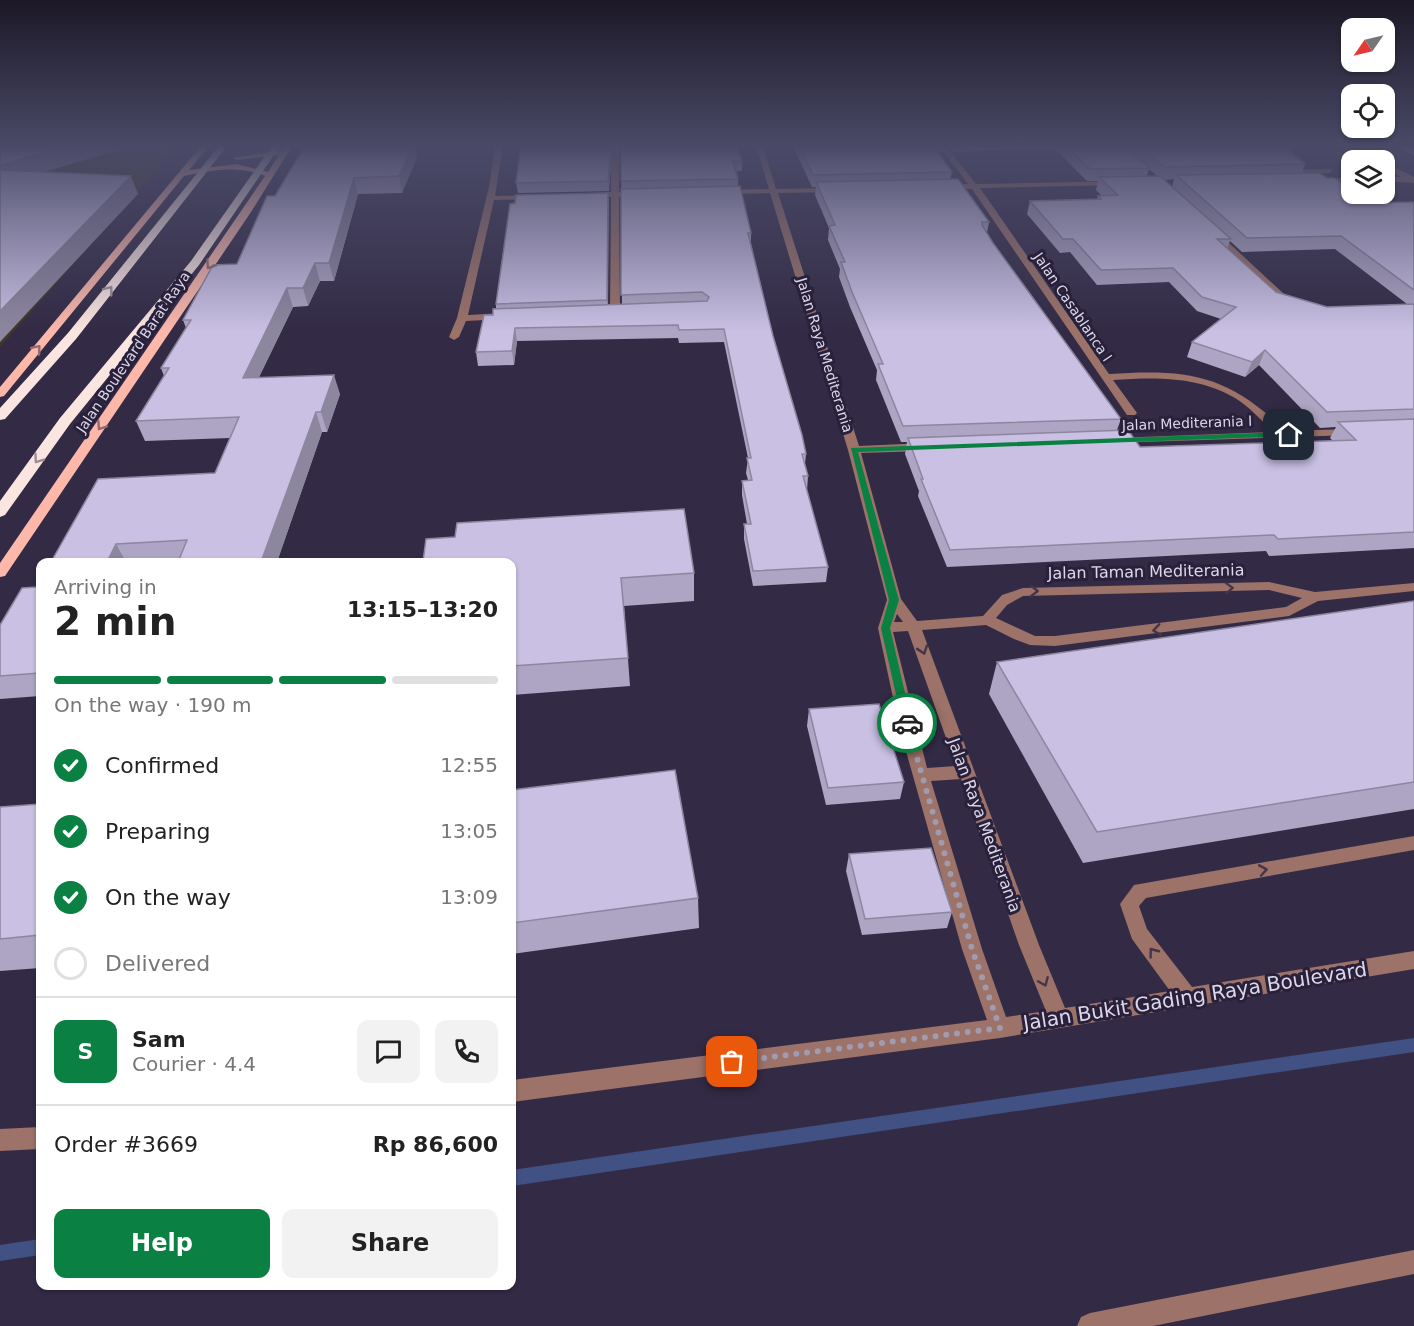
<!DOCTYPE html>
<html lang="en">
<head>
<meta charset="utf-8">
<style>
	:root { --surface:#fff; --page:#f2f2f2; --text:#222; --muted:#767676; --line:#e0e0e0; --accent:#0b8043 }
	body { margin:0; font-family:"DejaVu Sans",sans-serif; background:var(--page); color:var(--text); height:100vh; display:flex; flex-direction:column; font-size:22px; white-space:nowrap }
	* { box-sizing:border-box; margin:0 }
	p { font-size:20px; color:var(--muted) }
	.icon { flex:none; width:33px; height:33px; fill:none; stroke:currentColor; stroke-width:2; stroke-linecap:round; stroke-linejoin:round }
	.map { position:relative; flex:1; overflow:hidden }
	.side { position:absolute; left:36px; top:558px; width:480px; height:732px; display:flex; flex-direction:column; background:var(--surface); border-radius:12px; box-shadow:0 2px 4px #0004 }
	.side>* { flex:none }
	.needle { width:39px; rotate:236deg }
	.tools { position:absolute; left:1341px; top:18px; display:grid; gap:12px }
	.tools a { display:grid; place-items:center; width:54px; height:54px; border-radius:12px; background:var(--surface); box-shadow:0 2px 4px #0004; font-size:30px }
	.pin { position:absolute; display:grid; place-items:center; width:51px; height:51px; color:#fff; margin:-26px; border-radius:12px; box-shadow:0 3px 9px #0006 }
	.courier { position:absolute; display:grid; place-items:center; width:60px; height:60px; margin:-30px; border:4px solid #0b8043; border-radius:50%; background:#fff; color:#222; box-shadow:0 2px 8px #0007 }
	.head em { font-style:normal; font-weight:800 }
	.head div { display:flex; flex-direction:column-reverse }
	.head { display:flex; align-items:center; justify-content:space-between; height:102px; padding:0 18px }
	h1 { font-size:39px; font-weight:800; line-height:45px }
	.bar { display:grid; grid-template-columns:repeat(4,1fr); gap:9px 6px; align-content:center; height:72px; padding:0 18px }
	.bar i { height:8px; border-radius:4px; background:var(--line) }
	.bar .current { background:var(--accent) }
	.bar p { grid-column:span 4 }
	.line { display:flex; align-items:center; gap:15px; padding:0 18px; border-top:2px solid var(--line) }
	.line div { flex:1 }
	.round { display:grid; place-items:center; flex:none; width:63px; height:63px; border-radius:12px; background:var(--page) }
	ol { padding:0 18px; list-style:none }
	li { display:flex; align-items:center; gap:18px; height:66px }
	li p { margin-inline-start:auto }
	li .icon { padding:6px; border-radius:50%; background:var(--accent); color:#fff; stroke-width:4 }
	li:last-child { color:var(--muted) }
	li i { width:33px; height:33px; border:3px solid var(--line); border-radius:50% }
	.primary-button { display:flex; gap:12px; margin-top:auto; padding:12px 18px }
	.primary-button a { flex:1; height:69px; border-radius:12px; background:var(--accent); color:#fff; font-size:24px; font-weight:800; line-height:69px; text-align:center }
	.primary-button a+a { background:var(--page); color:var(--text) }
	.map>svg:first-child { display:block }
	.commercial { fill:#403726 }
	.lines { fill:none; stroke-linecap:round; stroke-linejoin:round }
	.stream { fill:#425184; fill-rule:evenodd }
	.minor { fill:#9c7269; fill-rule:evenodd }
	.major { fill:#fdb8aa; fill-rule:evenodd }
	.highway { fill:#fbe5e0; fill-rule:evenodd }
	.wall { fill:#ada5c3; fill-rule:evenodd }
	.shaded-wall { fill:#8d869f }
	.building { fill:#c9c0e3; stroke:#8d869f; stroke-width:1.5 }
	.oneway { stroke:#936c72 }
	.oneway2 { stroke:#9c8d96 }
	.oneway3 { stroke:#463546 }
	.route { fill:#0b8043 }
	.done { stroke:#a19bb0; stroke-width:6; stroke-dasharray:0 10.8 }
	.labels { text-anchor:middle; stroke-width:6; stroke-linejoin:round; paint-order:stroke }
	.far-street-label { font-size:14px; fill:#dcd7e9; stroke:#29213b }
	.street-label { font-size:16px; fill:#dcd7e9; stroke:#29213b }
	.near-street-label { font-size:20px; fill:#dcd7e9; stroke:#29213b }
</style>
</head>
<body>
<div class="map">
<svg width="1414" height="1326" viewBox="0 0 1414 1326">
	<rect width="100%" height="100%" fill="#332b46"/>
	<path class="commercial" d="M61,146H178L0,347V193Z"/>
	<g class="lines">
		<g class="stream">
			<path d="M1414,1038V1052L512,1186V1170Z"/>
			<path d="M40,1239V1255L0,1261V1245Z"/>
		</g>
		<g class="minor">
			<path d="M495,146H503L495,196L536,195L540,197L536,199L494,200L468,315L504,313L509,316L504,319L466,321L459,337L454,340L449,337L457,318L489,187Z"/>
			<path d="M611,146H619V192H641L645,194L641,196L619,197L620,312L615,315L610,312L611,197H590L586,195L590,193L611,192Z"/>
			<path d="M756,146H763L776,189L836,188L840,190L836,192L778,193L859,446L926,443L932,447L926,451L861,453L901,599L917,621L983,616L1002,595L1023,588L1269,582L1315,592L1414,583V591L1318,601L1289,616L1055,646L1030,645L1014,639L986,625L922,630L1039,945L1065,1008L1170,991L1132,939L1120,904L1134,885L1414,836V850L1146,898L1139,906L1147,929L1192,987L1414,951V969L1000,1038L512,1102V1080L987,1020L962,949L900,730L878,628L887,600L848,450L770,193L722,194L718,192L722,190L769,189ZM1269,590L1302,598L1286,607L1055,636H1035L996,618L1007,605L1023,596ZM897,614L903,622H894ZM908,631L956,766L927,768L893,632ZM961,779L1019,945L1046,1011L1006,1017L982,949L931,781Z"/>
			<path d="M939,146H946L976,184L1121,181L1118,185L980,188L1109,374C1183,369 1226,373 1281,427V431L1352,429L1358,432L1352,435L1111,443V439L1115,438L1273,432C1261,420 1250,407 1235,398C1198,376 1155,377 1113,380L1137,413L1135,415H1127L972,189H941L944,185L968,184Z"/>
			<path d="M1286,146H1292L1291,151L1305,162V166H1299L1284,154Z"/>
			<path d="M1337,146H1347L1381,160H1372Z"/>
			<path d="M1384,162L1414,177V183L1384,181V177H1401L1384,167Z"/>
			<path d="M1333,169L1330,173L1282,174L1278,172L1282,170Z"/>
			<path d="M1319,178H1352V182H1316Z"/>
			<path d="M1210,231H1216L1284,294L1297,301V305H1291L1278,298L1210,235Z"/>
			<path d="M40,1127V1149L0,1151V1129Z"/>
			<path d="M1414,1250V1274L1153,1326H1077L1081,1317L1090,1313Z"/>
		</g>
		<path class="major" d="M201,146H209L189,170L237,164L268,172L279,155L237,160L233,158L282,150L285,146H292L251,212L5,576L0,577V563L265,176C238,165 212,170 184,176L4,396L0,397V387Z"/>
		<g class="highway">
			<path d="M219,146H227L76,339L5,419L0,420V408L68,333Z"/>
			<path d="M272,146H280L199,265L70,424L5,515L0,517V501L60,418L191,261Z"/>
		</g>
	</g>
	<g class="wall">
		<path d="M612,146L609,191L518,193L516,183Z"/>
		<path d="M621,146L742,161V171H736L738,179V186L751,233V244L773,336L806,454L805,464L808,476L807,491L828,567L826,582L753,586L744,539V524H747L742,495V481L748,480L746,473L748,458L724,342L679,343L678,338L517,341L514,365L478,366L476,352L493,315L496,309V304L608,193V305L622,304Z"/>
		<path d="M793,146H942L941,152H937L952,172L950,180L989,222L987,233L993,243L1121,419L1117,430L1140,447L1333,441L1330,438L1336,427L1320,428L1259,365L1245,377L1187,357L1192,342L1221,319L1197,311L1169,282L1097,285L1070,252L1060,253L1027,214L1030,201L1097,199L1098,196H1102L1096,190L1098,181H1087L1054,148L953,152L949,146H1278L1305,164L1302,173L1327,178L1371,203L1414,202V304H1407L1335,249L1242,252L1230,241L1227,249L1276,292L1327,307L1414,304V548L1269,556L1266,551L947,567L918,496L919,491L905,454L907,442H901L876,380L877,370L850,307L839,277L840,269L828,240L829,228L815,195L816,187H812ZM1149,169L1157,176H1147ZM1174,179L1172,187L1164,180Z"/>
		<path d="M1396,146H1414V156Z"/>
		<path d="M417,157L402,193L358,194L334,281H320L308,306L293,307L259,377L340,394L327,432H322L277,562H51L215,473L230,438L145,441L136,421L164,376L161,368L186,328L183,320L237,264L275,196Z"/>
		<path d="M512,562L694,573V601L624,606L630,686L512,695Z"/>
		<path d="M40,580V696L0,699V625L37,587Z"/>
		<path d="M1414,601V809L1083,863L989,694L997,662Z"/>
		<path d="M809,709L904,782L900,799L826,805L807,726Z"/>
		<path d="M512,790L698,898L699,928L512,954Z"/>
		<path d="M40,804V968L0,971V807Z"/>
		<path d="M849,854L952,912L947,928L862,935L846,871Z"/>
	</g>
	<g class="shaded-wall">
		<path d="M68,146H132L0,185V165Z"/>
		<path d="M413,146H415L417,157L402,193L399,176Z"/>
		<path d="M611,146H612L609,191L608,181Z"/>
		<path d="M131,176L138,194L0,342V311Z"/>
		<path d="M354,178L358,194L334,281L329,263Z"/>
		<path d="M608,193L609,200L608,308L607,300Z"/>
		<path d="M315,263L320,281L308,306L303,288Z"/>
		<path d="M287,288L293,307L249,398L243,378Z"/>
		<path d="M515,328L517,341L514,365L512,351Z"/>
		<path d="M1265,350L1259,365L1245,377L1252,362Z"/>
		<path d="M334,375L340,394L327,432L321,412Z"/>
		<path d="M316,412L322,432L277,562H261Z"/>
		<path d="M116,544L126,562H107Z"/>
	</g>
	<g class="building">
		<path d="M0,146H68L0,165Z"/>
		<path d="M305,146H413L399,176L354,178L329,263H315L303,288H287L243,378L334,375L321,412H316L261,562H178L187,540L116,544L107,562H51L98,479L215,473L239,417L136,421L169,368H161L191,320H183L213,265L237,264L267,196H275Z"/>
		<path d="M521,146H611L608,181L516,183Z"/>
		<path d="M621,146H736L742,161H733L738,179L621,181Z"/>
		<path d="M799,146H933L952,172L813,175Z"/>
		<path d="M1066,146H1123L1150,168L1090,169Z"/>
		<path d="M1138,146H1278L1305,164L1165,167Z"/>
		<path d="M0,170L131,176L0,311Z"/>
		<path d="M1319,173L1327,178H1334L1352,190V194H1357L1371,203L1414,202V290L1341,236L1247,238L1176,175Z"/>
		<path d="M1160,176L1231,239H1217L1276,292L1327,307L1414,304V409L1327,412L1265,350L1252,362L1192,342L1236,307L1202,297L1173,268L1101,270L1073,239H1063L1030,201L1101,199L1098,196L1118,195L1099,177Z"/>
		<path d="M958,179L989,222H982V225L993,243L1121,419L903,426L878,364H883L852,292L841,262H845L829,226L835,225L816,182Z"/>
		<path d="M740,186L751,233H748L773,336L802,435L806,454H802L808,476H803L828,567L753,571L744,524H751L742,481L752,480L747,458H751L724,329L679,330L678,325L515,328L512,351L476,352L484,315H493V309L707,301L709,297L702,292L621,295V189Z"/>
		<path d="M608,193L607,300L496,304L510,204L515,203L516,195Z"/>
		<path d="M1414,419V532L1278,539L1274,535L950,550L921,479H923L908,438L1128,430L1140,447L1356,440L1338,422Z"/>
		<path d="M684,509L694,573L621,578L628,658L512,666V562H423L426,539L455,537L457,523Z"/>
		<path d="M40,580V673L0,676V625L22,588L37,587Z"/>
		<path d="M1414,601V782L1097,832L997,662Z"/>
		<path d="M879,704L904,782L828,788L809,709Z"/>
		<path d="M675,770L698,898L512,923V790Z"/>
		<path d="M40,804V935L0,939V807Z"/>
		<path d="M931,848L952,912L865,919L849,854Z"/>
	</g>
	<defs><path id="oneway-chevron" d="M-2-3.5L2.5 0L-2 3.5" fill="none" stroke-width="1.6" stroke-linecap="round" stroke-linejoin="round" transform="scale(1.5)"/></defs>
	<g class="oneway">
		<use href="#oneway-chevron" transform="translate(210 265) rotate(124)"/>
		<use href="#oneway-chevron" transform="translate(37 349) rotate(-50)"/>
		<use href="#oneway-chevron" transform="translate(101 426) rotate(124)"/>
	</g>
	<g class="oneway2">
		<use href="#oneway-chevron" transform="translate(109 290) rotate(-52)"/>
		<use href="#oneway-chevron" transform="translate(38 459) rotate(125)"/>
	</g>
	<g class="oneway3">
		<use href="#oneway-chevron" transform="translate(1229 588) rotate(-2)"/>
		<use href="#oneway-chevron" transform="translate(1034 591)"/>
		<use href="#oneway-chevron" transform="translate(1157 630) rotate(172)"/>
		<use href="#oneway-chevron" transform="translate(923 650) rotate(71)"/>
		<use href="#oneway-chevron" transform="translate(1263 870) rotate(-10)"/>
		<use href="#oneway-chevron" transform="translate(1153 952) rotate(-127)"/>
		<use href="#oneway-chevron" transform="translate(1044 982) rotate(67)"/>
	</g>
	<linearGradient id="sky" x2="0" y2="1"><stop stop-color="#1c1826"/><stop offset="0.44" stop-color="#4a4a68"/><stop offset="1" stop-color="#4a4a68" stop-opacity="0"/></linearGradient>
	<rect width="1414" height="332" fill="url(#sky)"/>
	<path class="route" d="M1289,432L1291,436L858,452L899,600L890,628L912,723L907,727L903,726L881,628L889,600L851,448Z"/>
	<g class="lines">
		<path class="done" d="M732,1062L1000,1028L972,949L907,723"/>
	</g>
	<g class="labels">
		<g class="far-street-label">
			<text transform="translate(1073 307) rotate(56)" y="5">Jalan Casablanca I</text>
			<text transform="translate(133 352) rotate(-56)" y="5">Jalan Boulevard Barat Raya</text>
			<text transform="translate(825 355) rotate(73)" y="5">Jalan Raya Mediterania</text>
			<text transform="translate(1187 423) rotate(-2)" y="5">Jalan Mediterania I</text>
		</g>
		<g class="street-label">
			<text transform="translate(1146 571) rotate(-1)" y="6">Jalan Taman Mediterania</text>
			<text transform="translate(985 825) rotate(70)" y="6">Jalan Raya Mediterania</text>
		</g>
		<g class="near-street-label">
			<text transform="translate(1195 996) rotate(-9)" y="7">Jalan Bukit Gading Raya Boulevard</text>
		</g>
	</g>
</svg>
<div class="tools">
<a><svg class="needle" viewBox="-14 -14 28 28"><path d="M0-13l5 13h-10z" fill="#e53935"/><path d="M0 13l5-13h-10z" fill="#767676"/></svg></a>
<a><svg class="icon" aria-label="locate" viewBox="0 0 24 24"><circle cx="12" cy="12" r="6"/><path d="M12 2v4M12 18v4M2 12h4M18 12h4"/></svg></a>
<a><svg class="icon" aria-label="layers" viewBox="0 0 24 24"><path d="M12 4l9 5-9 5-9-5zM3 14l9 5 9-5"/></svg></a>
</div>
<div class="pin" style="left:732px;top:1062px;background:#ea580c"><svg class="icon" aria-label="bag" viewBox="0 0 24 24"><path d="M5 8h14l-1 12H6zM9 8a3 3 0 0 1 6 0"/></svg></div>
<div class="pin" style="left:1289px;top:435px;background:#1f2937"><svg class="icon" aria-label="home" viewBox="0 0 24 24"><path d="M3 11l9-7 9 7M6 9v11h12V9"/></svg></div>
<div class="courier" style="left:907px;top:723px"><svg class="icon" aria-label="car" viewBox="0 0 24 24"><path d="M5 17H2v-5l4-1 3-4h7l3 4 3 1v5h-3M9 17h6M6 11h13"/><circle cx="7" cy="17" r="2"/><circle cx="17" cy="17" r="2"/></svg></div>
<section class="side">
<div class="head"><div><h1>2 min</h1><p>Arriving in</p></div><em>13:15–13:20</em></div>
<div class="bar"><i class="current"></i><i class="current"></i><i class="current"></i><i></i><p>On the way · 190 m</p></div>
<ol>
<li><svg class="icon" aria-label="check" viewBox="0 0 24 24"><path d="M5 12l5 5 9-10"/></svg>Confirmed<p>12:55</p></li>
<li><svg class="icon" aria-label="check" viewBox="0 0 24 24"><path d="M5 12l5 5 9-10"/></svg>Preparing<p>13:05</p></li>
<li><svg class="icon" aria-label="check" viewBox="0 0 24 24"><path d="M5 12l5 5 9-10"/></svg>On the way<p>13:09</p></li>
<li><i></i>Delivered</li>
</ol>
<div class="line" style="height:108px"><b class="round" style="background:var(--accent);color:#fff">S</b><div><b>Sam</b><p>Courier · 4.4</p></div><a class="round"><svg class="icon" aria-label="chat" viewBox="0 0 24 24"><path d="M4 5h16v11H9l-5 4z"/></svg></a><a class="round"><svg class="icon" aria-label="phone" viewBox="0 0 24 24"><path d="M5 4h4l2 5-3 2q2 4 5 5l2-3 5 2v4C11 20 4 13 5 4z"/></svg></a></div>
<div class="line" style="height:78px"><div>Order #3669</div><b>Rp 86,600</b></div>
<div class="primary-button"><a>Help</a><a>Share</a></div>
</section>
</div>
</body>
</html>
